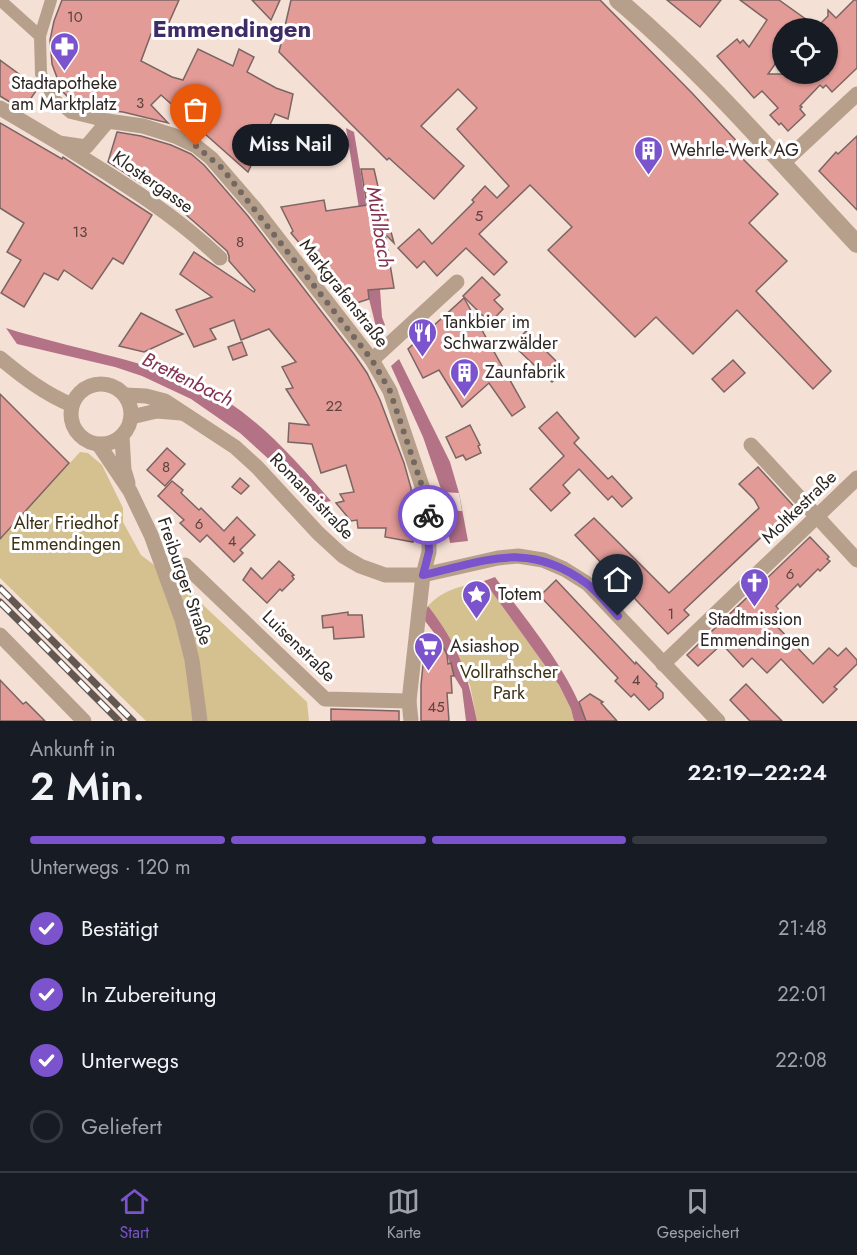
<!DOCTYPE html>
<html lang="de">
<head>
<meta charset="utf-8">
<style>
	:root { --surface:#171b24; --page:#20242c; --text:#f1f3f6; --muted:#9ea1a6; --line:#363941; --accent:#7b53cc }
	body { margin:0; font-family:Jost,sans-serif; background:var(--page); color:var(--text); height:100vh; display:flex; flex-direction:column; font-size:22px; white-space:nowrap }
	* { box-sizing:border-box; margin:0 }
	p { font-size:20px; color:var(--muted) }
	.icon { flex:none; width:33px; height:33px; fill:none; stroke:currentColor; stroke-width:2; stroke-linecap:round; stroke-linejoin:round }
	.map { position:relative; height:721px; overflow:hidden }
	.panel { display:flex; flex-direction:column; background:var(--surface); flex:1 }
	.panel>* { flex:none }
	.buttons { position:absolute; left:772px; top:18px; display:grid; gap:12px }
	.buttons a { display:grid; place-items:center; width:66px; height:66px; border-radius:50%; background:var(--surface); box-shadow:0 2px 4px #0004; font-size:30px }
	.pin { position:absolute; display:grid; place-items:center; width:51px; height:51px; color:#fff; margin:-62px -26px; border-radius:50% 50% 50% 0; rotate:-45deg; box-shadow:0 0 6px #0007 }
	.pin .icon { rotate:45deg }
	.courier { position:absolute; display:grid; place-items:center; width:60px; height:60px; margin:-30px; border:4px solid #7b53cc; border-radius:50%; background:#fff; color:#222; box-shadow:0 2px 8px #0007 }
	.bubble { position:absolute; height:42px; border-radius:21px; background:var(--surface); box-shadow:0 2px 4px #0004; font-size:20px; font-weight:600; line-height:42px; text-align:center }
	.headline em { font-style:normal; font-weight:600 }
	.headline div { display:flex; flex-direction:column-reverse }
	.headline { display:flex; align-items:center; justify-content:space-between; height:102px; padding:0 30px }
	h1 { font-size:39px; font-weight:600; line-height:45px }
	.bar { display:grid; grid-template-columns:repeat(4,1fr); gap:9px 6px; align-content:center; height:72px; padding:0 30px }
	.bar i { height:8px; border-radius:4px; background:var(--line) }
	.bar .current { background:var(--accent) }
	.bar p { grid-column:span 4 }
	ol { padding:0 30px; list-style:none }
	li { display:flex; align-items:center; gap:18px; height:66px }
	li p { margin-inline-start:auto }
	li .icon { padding:6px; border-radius:50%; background:var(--accent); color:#fff; stroke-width:4 }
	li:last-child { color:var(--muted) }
	li i { width:33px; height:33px; border:3px solid var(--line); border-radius:50% }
	.tabs { display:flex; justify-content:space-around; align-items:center; height:84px; border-top:2px solid var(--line); background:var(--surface); font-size:16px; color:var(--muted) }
	.tabs a { display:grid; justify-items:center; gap:3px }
	.tabs .current { color:var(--accent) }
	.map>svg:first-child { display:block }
	.green { fill:#d5c190 }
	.water { fill:#b47286 }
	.pier { fill:#f5e0d6 }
	.building { fill:#e39b97; stroke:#7a6563; stroke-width:1.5; fill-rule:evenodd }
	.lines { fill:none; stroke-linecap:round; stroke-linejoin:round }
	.pedestrian { stroke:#b6a08b; stroke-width:12 }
	.minor { stroke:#b6a08b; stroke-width:15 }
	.tertiary { stroke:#b6a08b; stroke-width:18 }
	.rail-casing { stroke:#635752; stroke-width:7 }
	.rail { stroke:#fff; stroke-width:4.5; stroke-dasharray:14; stroke-linecap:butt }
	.done { stroke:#746761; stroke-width:6; stroke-dasharray:0 10.8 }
	.route { stroke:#7b53cc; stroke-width:8 }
	.labels { text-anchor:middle; stroke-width:6; stroke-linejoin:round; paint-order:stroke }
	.number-label { font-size:15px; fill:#5b433f }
	.poi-label { font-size:18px; fill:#2e2622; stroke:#fff; text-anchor:start }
	.street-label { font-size:18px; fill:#2e2622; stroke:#fff }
	.park-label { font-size:18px; fill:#3c3114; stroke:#fff }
	.water-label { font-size:20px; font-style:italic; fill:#83314e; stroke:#fff }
	.district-label { font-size:24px; font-weight:bold; fill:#3e2b67; stroke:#fff }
</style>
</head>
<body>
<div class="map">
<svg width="857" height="721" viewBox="0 0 857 721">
	<rect width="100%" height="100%" fill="#f5e0d6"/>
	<g class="green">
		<path d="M80,452L88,453L102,465L123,508V522L141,555L187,590L307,702L309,721H146L0,578V539Z"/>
		<path d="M484,581L559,685L571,709L574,721H477L470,685L428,606C445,588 461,587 484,581Z"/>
	</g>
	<g class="water">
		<path d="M346,128L354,132L380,289L382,317L385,325L377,331L369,299L362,227Z"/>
		<path d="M6,328C69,348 137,358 198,385C252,410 293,457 331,501L320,503L307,501L273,463L240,433L191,399L142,376L115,367L17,344Z"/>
		<path d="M399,359L450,462L459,493L468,541L450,543L442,492L423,437L391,366Z"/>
		<path d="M495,577C527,622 568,668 586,721H574L571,709L559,685L484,581Z"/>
		<path d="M428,606C459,646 467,672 477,721H466L462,689L454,676L447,655L441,642L422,617Z"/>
	</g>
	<path class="pier" d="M442,492L459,493L462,511L445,510Z"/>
	<g class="building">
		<path d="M62,0H179L162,38L151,34L141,61L172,77L183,80L198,49L233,66L239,49L254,57L247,72L276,88L293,94L288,119L275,114L248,172L161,95L151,105L168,123L123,112L86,108L71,100L62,91L52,64L50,40L54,21Z"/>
		<path d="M252,0H280L271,20Z"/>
		<path d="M291,0H600L692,93L743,148L738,154L778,194L749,223L787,261L756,291L831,371L813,389L737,310L693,354L656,317L635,337L548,250L572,227L530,185L479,234L507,262L494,275L466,248L437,276L424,261L417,268L398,248L419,229L432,244L474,202L472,200L485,186L497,198L509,186L457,129L477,108L458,89L421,126L464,166L434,199L389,158L387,160L279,52Z"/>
		<path d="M667,0H721L700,27Z"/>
		<path d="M740,0H779L817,27L828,16V10L836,18L854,0H857V68L832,92L826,85L823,88L820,85L800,106L802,107L800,109L805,115L788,131L781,123L779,125L770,115L778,108L762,91L754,98L717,56L737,39L740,43L743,40L749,47L767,20ZM783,28H828V74H768L783,53Z"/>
		<path d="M0,60L38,88L23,110L0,96Z"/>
		<path d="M0,123L62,159L63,157L152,215L123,264L113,258L92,289L64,270L58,280L44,273L24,307L1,293L21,260L7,252L24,223L0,208Z"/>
		<path d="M117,132L141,136L171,145L191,154L204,165L248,216L354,354L367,373L380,400L404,463L411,488L413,542L385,537L386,528H358L357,520L351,521L336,503L344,501L340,494L354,492L346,465L321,473L312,444L288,442L289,423L309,425L286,389L293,388L282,367L296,362L269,329L241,340L234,320L210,329L216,339L194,347L176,310L212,297L180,274L194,252L254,292L255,290L229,261V256L227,251L208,234L175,205L108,162Z"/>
		<path d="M857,136V210L819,171L836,152L838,154Z"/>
		<path d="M361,169H374L385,218L387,217L394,243L385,234L394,288L368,290L369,299L347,306L327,276L291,233L293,231L281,207L324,200L326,211L367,205Z"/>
		<path d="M482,277L500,295L494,300L503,309L490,323L463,296Z"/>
		<path d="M464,298L525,407L512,416L489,383L462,407L439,370L423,378L408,349Z"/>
		<path d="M141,313L183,334L144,352L119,346Z"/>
		<path d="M526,331L565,370L552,382L513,345Z"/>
		<path d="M242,342L247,355L233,360L228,347Z"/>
		<path d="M733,360L745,373L724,392L712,379Z"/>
		<path d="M0,394L69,463L0,539Z"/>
		<path d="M557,412L579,438L574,443L608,479L612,476L632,498L622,507L612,496L608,500L579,469L563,485L570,493L551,511L530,489L564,456L539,428Z"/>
		<path d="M470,425L480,445L478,446L481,453L466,460L463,455L456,458L446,437Z"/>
		<path d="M167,448L185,464L165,486L147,470Z"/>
		<path d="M758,467L799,512L781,528L776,523L684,610L689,615L668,634L575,535L594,518L669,593L759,508L754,499L739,484Z"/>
		<path d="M240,478L249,486L241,494L232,487Z"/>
		<path d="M172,481L183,490L181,493L199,510L201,508L224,531L237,517L255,535L240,550L243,553L234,562L207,535L200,542L180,523L184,520L158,496Z"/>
		<path d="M810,537L829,557L827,559L830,561L820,571L818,569L800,587L798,584L776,606L779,610L769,618L813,664L829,648L838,656L846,648L857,660V664L834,687L837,689L823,703L781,659L767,673L752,658L743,667L722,644L698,666L687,655Z"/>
		<path d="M279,561L294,575L292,576L294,579L282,591L280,589L267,603L243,580L251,568L262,579Z"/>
		<path d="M556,580L635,664L636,662L657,684L656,686L663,693V698L649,710L634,694L631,697L615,681L618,678L540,596Z"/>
		<path d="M348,612V615H362L364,637L334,639L333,627L323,628L322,616Z"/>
		<path d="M441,642L447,655L448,664L451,663L454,676H451L452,693H447L449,721H421V685L425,644Z"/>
		<path d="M0,680L23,704L26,702L45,721H0Z"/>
		<path d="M746,684L771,710L782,721H750L730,700Z"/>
		<path d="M590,694L603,702L601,703L617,721H586L579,702Z"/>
		<path d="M331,709L399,711V721H331Z"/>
	</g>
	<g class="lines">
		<g class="pedestrian">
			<path d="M0,0L40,36L41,74L54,99L71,113L100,120"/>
			<path d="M40,36L51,0"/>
		</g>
		<g class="minor">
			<path d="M0,108L59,143L86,147L108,121"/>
			<path d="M100,120L143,126L175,136L196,146L211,158L256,210L372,360L390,391L427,501L429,533V552L423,575L409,701L411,721"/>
			<path d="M59,143C115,178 172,212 220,258"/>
			<path d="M782,164L857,94"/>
			<path d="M0,358C23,377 45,394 72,405"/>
			<path d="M372,360L457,282"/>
			<circle cx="101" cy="414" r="30"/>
			<path d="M125,395L146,396L165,401L235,447L257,467L318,533L343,556L360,566L385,575H423L498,558L518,556L543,560L564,569L588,584L718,721"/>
			<path d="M131,417L157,411L181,413"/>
			<path d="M122,436L124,470L128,483"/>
			<path d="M99,445L130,491L151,535L182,620L192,660L200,721"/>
			<path d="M751,445L857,560"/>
			<path d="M185,565L325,699L409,701"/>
			<path d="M0,635L84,721"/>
			<path d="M663,664L857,478"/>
		</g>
		<path class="tertiary" d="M618,0C705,73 779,161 857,244"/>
		<defs>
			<g id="rail">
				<path d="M0,588L133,721"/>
				<path d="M0,602L119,721"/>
			</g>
		</defs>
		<use href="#rail" class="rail-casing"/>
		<use href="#rail" class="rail"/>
	</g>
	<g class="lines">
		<path class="done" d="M196,146L222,168L372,360L390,391L427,501L428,515"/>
		<path class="route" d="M428,515L429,552L423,575C486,561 528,540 586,583C598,592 608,605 618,616"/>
	</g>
	<defs>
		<symbol id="pharmacy-pin" viewBox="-11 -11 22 30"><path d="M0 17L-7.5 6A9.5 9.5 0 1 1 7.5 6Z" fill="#7b53cc" stroke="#fff"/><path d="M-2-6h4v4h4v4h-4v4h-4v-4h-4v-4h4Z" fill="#fff"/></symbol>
		<symbol id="building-pin" viewBox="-11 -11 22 30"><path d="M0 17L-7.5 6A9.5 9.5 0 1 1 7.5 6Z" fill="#7b53cc" stroke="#fff"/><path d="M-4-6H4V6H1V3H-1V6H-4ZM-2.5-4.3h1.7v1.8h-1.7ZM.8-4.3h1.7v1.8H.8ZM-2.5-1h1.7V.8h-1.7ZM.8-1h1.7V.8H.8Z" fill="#fff"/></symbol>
		<symbol id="restaurant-pin" viewBox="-11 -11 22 30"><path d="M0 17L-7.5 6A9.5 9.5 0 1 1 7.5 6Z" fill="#7b53cc" stroke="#fff"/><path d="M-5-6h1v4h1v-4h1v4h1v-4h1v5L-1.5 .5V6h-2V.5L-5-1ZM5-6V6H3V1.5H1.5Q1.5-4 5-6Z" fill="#fff"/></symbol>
		<symbol id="church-pin" viewBox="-11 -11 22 30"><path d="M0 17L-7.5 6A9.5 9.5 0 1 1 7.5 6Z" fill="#7b53cc" stroke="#fff"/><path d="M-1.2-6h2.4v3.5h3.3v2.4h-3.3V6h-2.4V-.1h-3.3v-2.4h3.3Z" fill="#fff"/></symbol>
		<symbol id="sight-pin" viewBox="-11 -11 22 30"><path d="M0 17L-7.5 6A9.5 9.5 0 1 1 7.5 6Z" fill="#7b53cc" stroke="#fff"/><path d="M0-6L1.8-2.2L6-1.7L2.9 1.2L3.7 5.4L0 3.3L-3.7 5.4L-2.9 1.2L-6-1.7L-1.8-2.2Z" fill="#fff"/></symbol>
		<symbol id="supermarket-pin" viewBox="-11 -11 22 30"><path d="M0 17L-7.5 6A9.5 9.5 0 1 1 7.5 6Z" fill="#7b53cc" stroke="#fff"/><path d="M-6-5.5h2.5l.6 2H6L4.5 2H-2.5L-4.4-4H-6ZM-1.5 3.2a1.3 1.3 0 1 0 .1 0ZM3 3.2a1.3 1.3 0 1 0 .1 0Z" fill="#fff"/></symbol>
	</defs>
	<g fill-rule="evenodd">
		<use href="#pharmacy-pin" x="48" y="30" width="33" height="45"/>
		<use href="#building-pin" x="632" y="134" width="33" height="45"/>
		<use href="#restaurant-pin" x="406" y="316" width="33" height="45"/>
		<use href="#building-pin" x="448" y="356" width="33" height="45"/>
		<use href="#church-pin" x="738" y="566" width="33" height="45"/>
		<use href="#sight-pin" x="460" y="578" width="33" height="45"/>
		<use href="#supermarket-pin" x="412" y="630" width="33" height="45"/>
	</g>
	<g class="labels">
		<g class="number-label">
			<text x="75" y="22">10</text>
			<text x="140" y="108">3</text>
			<text x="479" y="221">5</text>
			<text x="80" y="237">13</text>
			<text x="240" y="247">8</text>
			<text x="334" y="411">22</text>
			<text x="166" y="472">8</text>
			<text x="199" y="529">6</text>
			<text x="232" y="546">4</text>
			<text x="790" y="579">6</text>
			<text x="671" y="619">1</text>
			<text x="636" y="685">4</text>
			<text x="436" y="712">45</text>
		</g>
		<g class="poi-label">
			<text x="64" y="89" text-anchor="middle">Stadtapotheke<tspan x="64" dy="21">am Marktplatz</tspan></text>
			<text x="670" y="156">Wehrle-Werk AG</text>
			<text x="443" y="328">Tankbier im<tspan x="443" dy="21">Schwarzwälder</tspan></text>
			<text x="485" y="378">Zaunfabrik</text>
			<text x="498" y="600">Totem</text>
			<text x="755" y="625" text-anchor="middle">Stadtmission<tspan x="755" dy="21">Emmendingen</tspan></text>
			<text x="450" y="652">Asiashop</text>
		</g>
		<g class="street-label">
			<text transform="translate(153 182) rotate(35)" y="6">Klostergasse</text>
			<text transform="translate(344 293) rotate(52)" y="6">Markgrafenstraße</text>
			<text transform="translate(312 496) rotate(46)" y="6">Romaneistraße</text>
			<text transform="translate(799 507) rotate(-44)" y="6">Moltkestraße</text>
			<text transform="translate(185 581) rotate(71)" y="6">Freiburger Straße</text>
			<text transform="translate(299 646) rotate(44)" y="6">Luisenstraße</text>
		</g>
		<g class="park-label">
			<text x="66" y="529">Alter Friedhof<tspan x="66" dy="21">Emmendingen</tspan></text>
			<text x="509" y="678">Vollrathscher<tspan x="509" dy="21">Park</tspan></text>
		</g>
		<g class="water-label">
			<text transform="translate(380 227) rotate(81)" y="7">Mühlbach</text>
			<text transform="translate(188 379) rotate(26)" y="7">Brettenbach</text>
		</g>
		<g class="district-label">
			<text x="232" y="37">Emmendingen</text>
		</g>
	</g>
</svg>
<div class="buttons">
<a><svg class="icon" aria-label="locate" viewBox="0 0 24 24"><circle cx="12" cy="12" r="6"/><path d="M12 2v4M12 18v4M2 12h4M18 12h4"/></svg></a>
</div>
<div class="pin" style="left:196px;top:146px;background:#ea580c"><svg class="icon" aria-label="bag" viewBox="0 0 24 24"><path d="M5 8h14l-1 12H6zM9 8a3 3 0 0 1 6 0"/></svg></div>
<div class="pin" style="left:618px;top:616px;background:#1f2937"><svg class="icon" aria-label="home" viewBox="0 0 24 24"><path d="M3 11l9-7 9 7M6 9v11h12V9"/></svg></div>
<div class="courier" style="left:428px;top:515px"><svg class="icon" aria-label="bike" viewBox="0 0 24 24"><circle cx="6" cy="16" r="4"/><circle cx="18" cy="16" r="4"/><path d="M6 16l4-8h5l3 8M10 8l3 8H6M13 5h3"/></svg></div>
<div class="bubble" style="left:232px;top:124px;width:117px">Miss Nail</div>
</div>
<section class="panel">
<div class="headline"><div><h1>2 Min.</h1><p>Ankunft in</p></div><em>22:19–22:24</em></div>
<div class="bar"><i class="current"></i><i class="current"></i><i class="current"></i><i></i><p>Unterwegs · 120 m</p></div>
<ol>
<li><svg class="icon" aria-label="check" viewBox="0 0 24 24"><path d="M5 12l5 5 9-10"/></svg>Bestätigt<p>21:48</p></li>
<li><svg class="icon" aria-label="check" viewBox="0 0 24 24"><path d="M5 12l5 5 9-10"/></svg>In Zubereitung<p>22:01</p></li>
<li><svg class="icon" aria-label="check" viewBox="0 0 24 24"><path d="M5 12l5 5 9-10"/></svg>Unterwegs<p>22:08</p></li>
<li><i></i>Geliefert</li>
</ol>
</section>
<nav class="tabs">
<a class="current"><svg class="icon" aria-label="home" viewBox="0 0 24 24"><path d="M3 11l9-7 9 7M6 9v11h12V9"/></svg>Start</a>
<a><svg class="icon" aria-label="map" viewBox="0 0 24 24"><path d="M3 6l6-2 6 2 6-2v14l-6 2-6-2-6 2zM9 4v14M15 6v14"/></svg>Karte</a>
<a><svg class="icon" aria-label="saved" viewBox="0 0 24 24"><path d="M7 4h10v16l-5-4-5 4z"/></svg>Gespeichert</a>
</nav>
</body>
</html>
